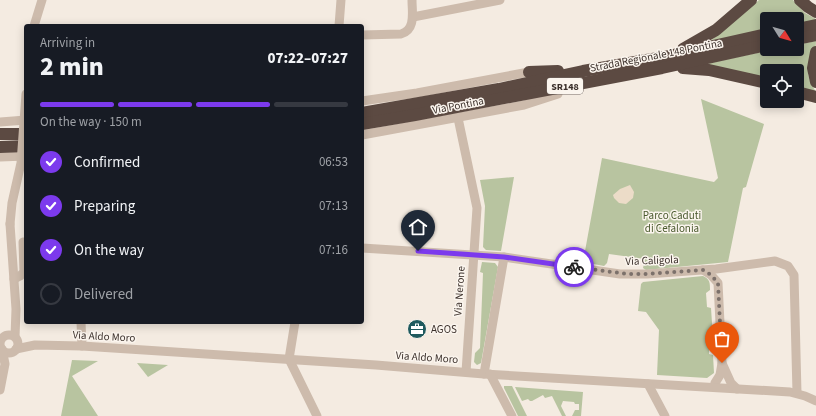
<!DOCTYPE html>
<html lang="en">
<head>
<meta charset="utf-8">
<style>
	:root { --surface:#171b24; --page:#242831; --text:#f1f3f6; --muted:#9ea1a6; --line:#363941; --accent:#7c3aed }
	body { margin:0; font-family:"Source Sans 3",sans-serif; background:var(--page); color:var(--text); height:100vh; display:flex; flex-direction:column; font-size:15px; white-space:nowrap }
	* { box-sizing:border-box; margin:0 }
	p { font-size:13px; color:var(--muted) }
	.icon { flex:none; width:22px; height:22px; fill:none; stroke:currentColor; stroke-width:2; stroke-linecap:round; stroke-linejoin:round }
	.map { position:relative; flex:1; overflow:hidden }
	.panel { position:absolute; left:24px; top:24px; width:340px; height:300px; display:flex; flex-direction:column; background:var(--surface); border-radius:4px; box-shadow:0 2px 10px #0003 }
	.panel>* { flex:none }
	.needle { width:26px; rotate:127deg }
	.tools { position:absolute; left:760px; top:12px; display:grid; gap:8px }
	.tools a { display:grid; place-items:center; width:44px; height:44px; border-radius:4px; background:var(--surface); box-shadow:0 2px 10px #0003; font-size:20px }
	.pin { position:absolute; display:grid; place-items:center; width:34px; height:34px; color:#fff; margin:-41px -17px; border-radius:50% 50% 50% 0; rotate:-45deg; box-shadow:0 0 4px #0007 }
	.pin .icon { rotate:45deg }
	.courier { position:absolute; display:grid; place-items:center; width:40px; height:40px; margin:-20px; border:3px solid #7c3aed; border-radius:50%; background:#fff; color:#222; box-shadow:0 1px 5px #0007 }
	.head em { font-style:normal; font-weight:800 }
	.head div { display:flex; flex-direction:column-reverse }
	.head { display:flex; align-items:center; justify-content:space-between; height:68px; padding:0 16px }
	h1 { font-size:26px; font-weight:800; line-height:30px }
	.bar { display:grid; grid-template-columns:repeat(4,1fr); gap:6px 4px; align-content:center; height:48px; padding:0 16px }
	.bar i { height:5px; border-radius:3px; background:var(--line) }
	.bar .current { background:var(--accent) }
	.bar p { grid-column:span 4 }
	ol { padding:0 16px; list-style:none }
	li { display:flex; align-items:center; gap:12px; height:44px }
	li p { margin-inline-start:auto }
	li .icon { padding:4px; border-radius:50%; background:var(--accent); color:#fff; stroke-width:4 }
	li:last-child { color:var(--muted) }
	li i { width:22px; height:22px; border:2px solid var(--line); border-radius:50% }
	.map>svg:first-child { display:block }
	.green { fill:#b8c4a0 }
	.plaza { fill:#ecdcc8 }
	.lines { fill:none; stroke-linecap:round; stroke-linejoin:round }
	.minor { stroke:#cdbbac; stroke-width:9 }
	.highway { stroke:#5c4a42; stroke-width:12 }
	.minor-bridge { stroke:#cdbbac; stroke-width:9 }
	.done { stroke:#7c716b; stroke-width:4; stroke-dasharray:0 7.2 }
	.route { stroke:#7c3aed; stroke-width:5 }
	.labels { text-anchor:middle; stroke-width:3; stroke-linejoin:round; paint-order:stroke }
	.shield { fill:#fbf5ee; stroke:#756b66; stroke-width:1 }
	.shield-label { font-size:10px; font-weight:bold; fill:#3b302b }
	.street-label { font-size:11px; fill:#3b302b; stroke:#fbf5ee }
	.park-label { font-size:11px; fill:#4a5a2e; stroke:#fbf5ee }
	.poi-label { font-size:11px; fill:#3b302b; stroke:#fbf5ee; text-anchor:start }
</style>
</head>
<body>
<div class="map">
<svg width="816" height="416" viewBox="0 0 816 416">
	<rect width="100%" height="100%" fill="#f4ebe1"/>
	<g class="green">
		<path d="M759,0H793L805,13L816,19V22L797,26V19H767V32L705,45L714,38Z"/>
		<path d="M816,41C816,66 798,63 816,92L797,91V71H767V83L710,65L709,63L776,49H797V45Z"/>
		<path d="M701,99L764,124L746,187L743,188L728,262L646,270L643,268L645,259L609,254L607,263L604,266L583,262L602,158L714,182L718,178Z"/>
		<path d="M514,177L501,251L486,250L483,247L485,206L480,180Z"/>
		<path d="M482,262L495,263L498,267L481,363L477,365L474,362L475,353L480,348L483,273L480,272Z"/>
		<path d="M703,276C710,279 710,283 710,290L706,293L707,307L711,308L713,338L709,339V354L713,355L714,373L707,378L657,375L659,330L646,312L638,311L641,284L643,282Z"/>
		<path d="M72,360L98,361L72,376L98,416H61Z"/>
		<path d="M137,363L168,365L148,377Z"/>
		<path d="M504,386H512L527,416H518L504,388Z"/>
		<path d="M515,387L583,392L581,416H572L575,410H579V404H575L574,402L563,401L561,406L566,416H562L552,396L545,398L543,395L532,401H530L528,399L522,401Z"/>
	</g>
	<path class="plaza" d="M630,185L634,192L633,198L626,204L619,203L614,198L613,195L620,189Z"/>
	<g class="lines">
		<g class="minor">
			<path d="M413,17L500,0"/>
			<path d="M34,26L42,0"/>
			<path d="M339,26L341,0"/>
			<path d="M362,35L401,34C416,30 412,12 412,0"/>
			<path d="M362,101L417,93L529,72"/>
			<path d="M458,118L477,208L466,372"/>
			<path d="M0,122L26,120"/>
			<path d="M362,135L524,105L558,94"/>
			<path d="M0,157L26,156"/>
			<path d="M10,224L16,309L15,337"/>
			<path d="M362,248L504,257"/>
			<path d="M703,270L711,275L718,283L722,363L720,375L715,383L714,387"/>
			<path d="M14,279L20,276L24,272L23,242H26"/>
			<path d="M81,322L82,346"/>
			<path d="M295,322L289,359L317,416"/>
			<circle cx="9" cy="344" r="9"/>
			<path d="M16,349L35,345L82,346L376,365L484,374L790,392L805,396L816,401"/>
			<path d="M722,363L731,383L737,389"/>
			<path d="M484,374L504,257L620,274H647L716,269L775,261L788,266L794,275L797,393"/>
			<path d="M490,374L512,416"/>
			<path d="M648,384L665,416"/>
			<path d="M0,390L5,364L2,349"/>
		</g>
		<g class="highway">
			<path d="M800,0L808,7L816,12"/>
			<path d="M797,29L816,25"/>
			<path d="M797,39L816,35"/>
			<path d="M683,49L716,30L751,0"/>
			<path d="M816,52L813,68L816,82"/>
			<path d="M683,68L709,70L767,83"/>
			<path d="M529,72L558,71"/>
			<path d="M797,92L816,97"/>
			<path d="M362,113L499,89L583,71L664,57L767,34"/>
			<path d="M362,124L415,115L662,68L767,45"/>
			<path d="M0,134H26"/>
			<path d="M0,147L26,146"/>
		</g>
		<path class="minor-bridge" d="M10,224L12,203L21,163L26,94"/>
	</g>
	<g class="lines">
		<path class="done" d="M574,267L628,274H647L703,270L711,275L718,283L722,363"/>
		<path class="route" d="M418,251L504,257L574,267"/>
	</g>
	<defs>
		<symbol id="office-disc" viewBox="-11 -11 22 22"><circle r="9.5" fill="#1f5a5e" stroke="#fbf5ee"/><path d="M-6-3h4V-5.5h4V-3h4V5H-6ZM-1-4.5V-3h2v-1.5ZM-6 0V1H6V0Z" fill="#fff"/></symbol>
	</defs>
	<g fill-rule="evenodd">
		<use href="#office-disc" x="406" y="318" width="22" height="22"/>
	</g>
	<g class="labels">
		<rect class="shield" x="547" y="78" width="36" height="16" rx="3"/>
		<g class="shield-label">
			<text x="565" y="90">SR148</text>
		</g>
		<g class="street-label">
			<text transform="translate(656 55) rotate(-11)" y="4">Strada Regionale 148 Pontina</text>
			<text transform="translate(458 105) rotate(-11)" y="4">Via Pontina</text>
			<text transform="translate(652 260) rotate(-2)" y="4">Via Caligola</text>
			<text transform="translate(459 291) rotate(-86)" y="4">Via Nerone</text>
			<text transform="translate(104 336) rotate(3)" y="4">Via Aldo Moro</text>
			<text transform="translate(427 357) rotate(4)" y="4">Via Aldo Moro</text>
		</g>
		<g class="park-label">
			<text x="672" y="219">Parco Caduti<tspan x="672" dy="13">di Cefalonia</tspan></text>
		</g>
		<g class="poi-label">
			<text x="431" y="333">AGOS</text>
		</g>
	</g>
</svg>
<div class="tools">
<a><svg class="needle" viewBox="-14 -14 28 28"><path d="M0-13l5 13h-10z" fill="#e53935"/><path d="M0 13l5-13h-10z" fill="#9ea1a6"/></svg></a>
<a><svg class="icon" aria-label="locate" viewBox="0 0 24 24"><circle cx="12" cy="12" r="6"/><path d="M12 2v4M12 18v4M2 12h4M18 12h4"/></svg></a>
</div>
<div class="pin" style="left:722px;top:363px;background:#ea580c"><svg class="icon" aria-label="bag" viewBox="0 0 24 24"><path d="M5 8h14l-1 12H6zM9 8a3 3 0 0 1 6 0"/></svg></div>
<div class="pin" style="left:418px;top:251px;background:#1f2937"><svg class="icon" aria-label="home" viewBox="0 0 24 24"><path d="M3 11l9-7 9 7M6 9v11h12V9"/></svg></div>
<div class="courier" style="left:574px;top:267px"><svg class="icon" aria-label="bike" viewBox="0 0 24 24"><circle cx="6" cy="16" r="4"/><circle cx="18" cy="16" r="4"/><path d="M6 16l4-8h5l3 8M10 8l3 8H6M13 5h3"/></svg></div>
<section class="panel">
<div class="head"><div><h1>2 min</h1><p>Arriving in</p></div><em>07:22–07:27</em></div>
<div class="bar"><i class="current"></i><i class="current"></i><i class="current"></i><i></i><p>On the way · 150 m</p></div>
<ol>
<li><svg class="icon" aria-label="check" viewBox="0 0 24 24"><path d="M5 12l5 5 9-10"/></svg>Confirmed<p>06:53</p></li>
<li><svg class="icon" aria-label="check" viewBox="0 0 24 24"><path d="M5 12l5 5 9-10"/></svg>Preparing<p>07:13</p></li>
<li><svg class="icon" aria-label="check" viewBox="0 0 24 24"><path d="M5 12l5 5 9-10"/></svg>On the way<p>07:16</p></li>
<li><i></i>Delivered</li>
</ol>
</section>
</div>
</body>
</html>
